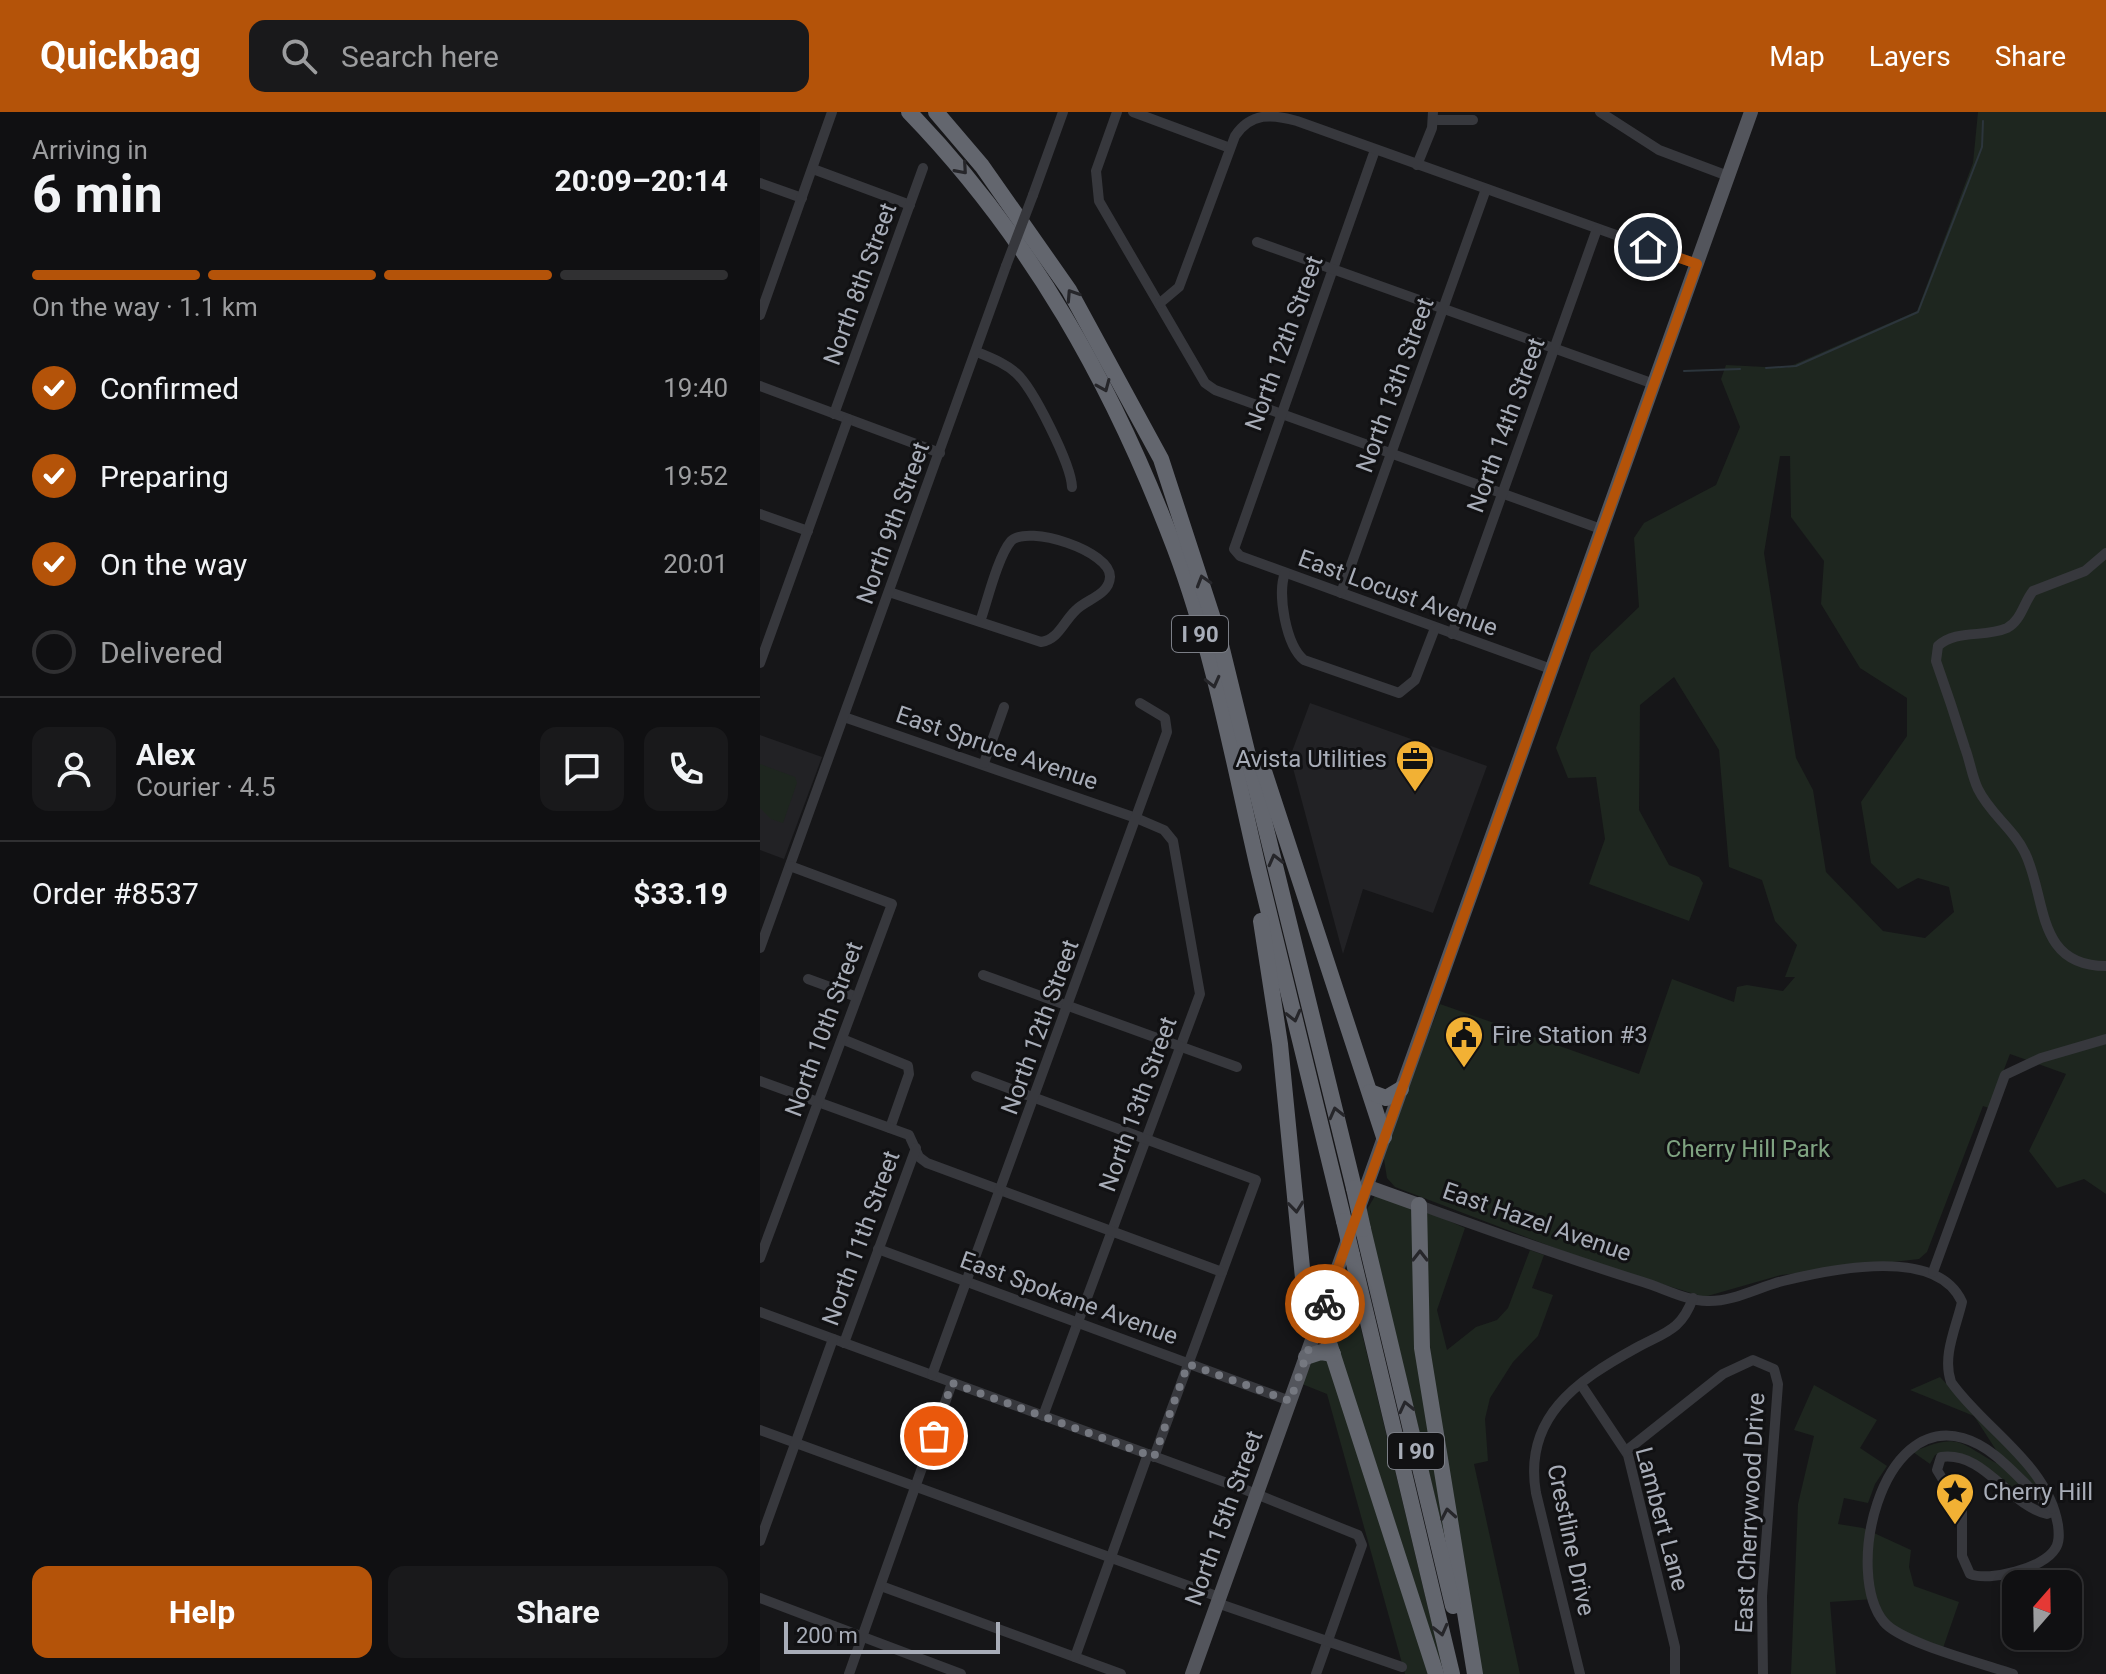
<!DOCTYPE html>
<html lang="en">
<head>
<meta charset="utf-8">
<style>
	:root { --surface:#101012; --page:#19191b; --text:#f1f3f6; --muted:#9c9d9f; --line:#303032; --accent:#b45309 }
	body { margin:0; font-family:Roboto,sans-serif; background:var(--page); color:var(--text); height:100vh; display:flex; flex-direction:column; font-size:30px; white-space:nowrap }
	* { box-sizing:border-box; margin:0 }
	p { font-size:26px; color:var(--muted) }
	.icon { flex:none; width:44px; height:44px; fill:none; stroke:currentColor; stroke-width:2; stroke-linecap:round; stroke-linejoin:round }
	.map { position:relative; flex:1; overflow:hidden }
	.drawer { display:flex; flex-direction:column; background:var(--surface); width:760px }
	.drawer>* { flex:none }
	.needle { width:52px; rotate:20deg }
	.tools { position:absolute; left:1242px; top:1458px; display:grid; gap:16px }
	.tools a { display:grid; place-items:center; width:80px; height:80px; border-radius:16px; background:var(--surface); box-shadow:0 4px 12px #0003,0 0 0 2px var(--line); font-size:40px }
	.scale { position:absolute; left:24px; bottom:20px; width:216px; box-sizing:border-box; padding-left:8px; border:4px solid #a8adb8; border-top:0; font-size:22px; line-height:28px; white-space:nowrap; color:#a8adb8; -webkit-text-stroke:6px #111113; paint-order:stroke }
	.pin { position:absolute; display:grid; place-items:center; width:68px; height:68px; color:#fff; margin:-34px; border:4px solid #fff; border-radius:50%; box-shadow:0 2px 8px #0007 }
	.courier { position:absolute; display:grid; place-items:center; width:80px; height:80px; margin:-40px; border:6px solid #b45309; border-radius:50%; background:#fff; color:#222; box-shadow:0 2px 10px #0007 }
	.head em { font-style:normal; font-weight:700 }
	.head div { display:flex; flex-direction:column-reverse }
	.head { display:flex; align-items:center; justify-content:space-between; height:136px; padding:0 32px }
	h1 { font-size:52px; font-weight:700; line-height:60px }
	.bar { display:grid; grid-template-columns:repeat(4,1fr); gap:12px 8px; align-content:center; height:96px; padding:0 32px }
	.bar i { height:10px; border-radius:6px; background:var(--line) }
	.bar .active { background:var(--accent) }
	.bar p { grid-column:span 4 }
	.line { display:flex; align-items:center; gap:20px; padding:0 32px; border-top:2px solid var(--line) }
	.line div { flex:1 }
	.round { display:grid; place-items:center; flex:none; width:84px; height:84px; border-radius:16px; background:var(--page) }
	ol { padding:0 32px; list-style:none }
	li { display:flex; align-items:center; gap:24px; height:88px }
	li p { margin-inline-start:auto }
	li .icon { padding:8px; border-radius:50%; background:var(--accent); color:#fff; stroke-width:4 }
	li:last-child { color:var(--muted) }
	li i { width:44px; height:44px; border:4px solid var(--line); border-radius:50% }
	.cta { display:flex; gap:16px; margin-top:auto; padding:16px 32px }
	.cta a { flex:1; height:92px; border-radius:16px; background:var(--accent); color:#fff; font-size:32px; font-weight:700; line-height:92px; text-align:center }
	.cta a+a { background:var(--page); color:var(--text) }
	header { display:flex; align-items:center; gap:48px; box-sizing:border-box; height:112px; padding:0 40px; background:var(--accent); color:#fff }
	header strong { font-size:38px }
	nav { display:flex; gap:44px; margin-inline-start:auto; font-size:28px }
	.search { width:560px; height:72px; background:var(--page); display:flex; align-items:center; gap:20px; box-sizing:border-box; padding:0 28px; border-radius:16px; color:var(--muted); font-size:30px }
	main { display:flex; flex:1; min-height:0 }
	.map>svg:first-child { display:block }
	.built { fill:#222225 }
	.green { fill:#1e261f; fill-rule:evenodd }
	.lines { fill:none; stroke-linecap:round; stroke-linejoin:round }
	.stream { stroke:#2c353c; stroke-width:2 }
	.minor { stroke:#37383d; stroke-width:10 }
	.major { stroke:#53555c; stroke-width:14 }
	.highway { stroke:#63666e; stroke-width:16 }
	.minor-bridge { stroke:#37383d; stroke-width:10 }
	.highway-bridge { stroke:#63666e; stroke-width:16 }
	.oneway { stroke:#26262a }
	.done { stroke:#757880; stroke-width:8; stroke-dasharray:0 14.4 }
	.route { stroke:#b45309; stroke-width:10 }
	.labels { text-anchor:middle; stroke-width:6; stroke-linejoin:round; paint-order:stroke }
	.shield { fill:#111113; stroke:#7b7e86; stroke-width:2 }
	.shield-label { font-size:22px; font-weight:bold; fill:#a8adb8 }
	.street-label { font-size:24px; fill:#a8adb8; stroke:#111113 }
	.poi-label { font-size:24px; fill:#a8adb8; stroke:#111113; text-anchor:start }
	.park-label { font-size:24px; fill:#7fa381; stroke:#111113 }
</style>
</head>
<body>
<header>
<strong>Quickbag</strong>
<div class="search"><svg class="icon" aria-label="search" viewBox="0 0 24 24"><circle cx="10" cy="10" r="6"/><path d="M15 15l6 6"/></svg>Search here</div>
<nav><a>Map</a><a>Layers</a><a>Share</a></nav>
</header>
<main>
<section class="drawer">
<div class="head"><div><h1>6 min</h1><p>Arriving in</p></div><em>20:09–20:14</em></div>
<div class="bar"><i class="active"></i><i class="active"></i><i class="active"></i><i></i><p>On the way · 1.1 km</p></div>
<ol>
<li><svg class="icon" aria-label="check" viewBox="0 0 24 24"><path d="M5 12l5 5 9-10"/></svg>Confirmed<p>19:40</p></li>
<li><svg class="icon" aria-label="check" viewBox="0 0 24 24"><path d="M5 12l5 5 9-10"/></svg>Preparing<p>19:52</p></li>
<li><svg class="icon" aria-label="check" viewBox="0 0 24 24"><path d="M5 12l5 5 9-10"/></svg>On the way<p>20:01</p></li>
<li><i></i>Delivered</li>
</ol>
<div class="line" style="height:144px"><a class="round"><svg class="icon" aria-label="person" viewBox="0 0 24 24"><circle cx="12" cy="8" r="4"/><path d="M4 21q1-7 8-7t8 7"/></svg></a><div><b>Alex</b><p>Courier · 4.5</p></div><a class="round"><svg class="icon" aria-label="chat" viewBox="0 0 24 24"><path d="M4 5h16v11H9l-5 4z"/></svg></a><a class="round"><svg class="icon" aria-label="phone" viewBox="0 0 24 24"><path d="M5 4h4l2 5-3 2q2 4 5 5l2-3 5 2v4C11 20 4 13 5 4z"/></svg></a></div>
<div class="line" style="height:104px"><div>Order #8537</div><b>$33.19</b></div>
<div class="cta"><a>Help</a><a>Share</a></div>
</section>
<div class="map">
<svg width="1346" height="1562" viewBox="0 0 1346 1562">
	<rect width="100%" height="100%" fill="#161618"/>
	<g class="built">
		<path d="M550,591L727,654L673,801L603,777L583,842L530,645Z"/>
		<path d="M0,623L62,645L24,747L0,738Z"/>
	</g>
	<g class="green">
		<path d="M1218,0H1346V1082L1324,1067L1297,1076L1269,1039L1306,962L1250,942L1229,996L1223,994L1167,1140L1159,1147L1021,1163L944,1185L837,1152L635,1075L627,1066L623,1041L680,892L879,962L912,867L974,890L977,875L987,873L1023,879L1035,865H1025L1037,833L1015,809L1002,768L969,755L959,638L914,565L880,593L879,698L909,753L939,765L943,771L929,809L829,772L845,727L836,665L808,666L796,636L831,541L879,495L874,426L884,411L956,373L980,315L961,267L966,253L1026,256L1157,199L1213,51ZM1020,344H1030L1031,405L1064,449L1061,492L1100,556L1147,586V624L1101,690L1111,751L1138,777L1158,766L1189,775L1194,800L1165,826L1123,819L1066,760L1053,678L1036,646L1004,441Z"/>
		<path d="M0,652L35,665L37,671L23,711L11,707L0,696Z"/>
		<path d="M615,1084L650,1095L654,1108L686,1431L606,1099Z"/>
		<path d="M666,1099L705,1116L677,1198L687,1238L716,1215L737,1208L748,1196L770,1138L784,1143L772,1176L793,1183L778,1224L753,1250L730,1286L725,1307L728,1349L714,1352L760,1562H722L671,1266Z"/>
		<path d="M586,1155L684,1562L567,1205Z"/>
		<path d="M566,1245L671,1562H645L567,1282L542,1272L554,1246Z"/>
		<path d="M1180,1265L1270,1359L1283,1383L1266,1389C1242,1369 1209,1331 1175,1343L1170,1352L1153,1340C1198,1321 1197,1329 1236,1351L1238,1341L1214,1304L1150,1278Z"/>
		<path d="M1054,1273L1117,1308L1100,1336L1127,1354L1115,1372L1108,1391L1084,1386L1078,1412L1103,1416L1151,1438L1149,1455L1154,1474L1199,1490L1183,1536L1131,1514L1114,1487L1070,1490L1076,1562H1031L1038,1392L1054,1324L1034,1318Z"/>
	</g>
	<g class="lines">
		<g class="stream">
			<path d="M1006,256L1036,254L1158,200L1222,35L1223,9"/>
			<path d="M924,259L980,257"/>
		</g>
		<g class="minor">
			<path d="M357,0L336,59L339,89L445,271L455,278L841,417"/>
			<path d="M373,0L470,36"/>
			<path d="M840,0L899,38L968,64"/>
			<path d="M673,8H713"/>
			<path d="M615,38L474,437L480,444L791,557"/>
			<path d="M657,53L672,16L673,0"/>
			<path d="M53,57L150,93"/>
			<path d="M0,71L42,86"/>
			<path d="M273,83L303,0"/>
			<path d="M497,130L894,272"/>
			<path d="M400,191L419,175L475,24C491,0 512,2 537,9L937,152"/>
			<path d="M0,203L72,0"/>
			<path d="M217,240C231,246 245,251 256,261C273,276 311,352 312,375"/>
			<path d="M0,274L180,341"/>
			<path d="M74,302L163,56"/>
			<path d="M0,402L48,419"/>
			<path d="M1346,441L1325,459L1273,479C1264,490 1261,509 1247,516C1225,526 1196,517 1178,534L1176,549C1186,577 1196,607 1205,636C1210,649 1212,665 1218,677C1230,702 1254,717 1265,741C1287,786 1275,854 1346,854"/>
			<path d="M525,461C517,482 526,533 544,548L639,581L655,568L675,516"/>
			<path d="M129,480L281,530C299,527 303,510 316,498C327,487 349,483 350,465C351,439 268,412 251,429C238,444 227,490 220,510"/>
			<path d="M581,481L726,77"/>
			<path d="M692,522L837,117"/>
			<path d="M0,551L88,307"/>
			<path d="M84,605L376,706L404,718L413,729L440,882L283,1304"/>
			<path d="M224,651L244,595"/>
			<path d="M0,836L246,154"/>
			<path d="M223,863L477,955"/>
			<path d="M48,867L97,885"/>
			<path d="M82,927L148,954L149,962L130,1016"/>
			<path d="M216,964L496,1068L394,1345"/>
			<path d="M0,969L149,1023L159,1045L167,1051L462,1160"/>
			<path d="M659,1093C734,1120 808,1147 883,1170C903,1176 927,1189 947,1189C973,1190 999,1175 1023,1169C1071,1157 1177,1134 1202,1190C1196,1216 1182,1244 1191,1270C1224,1317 1288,1352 1298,1413C1299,1421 1300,1430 1295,1437C1284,1456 1229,1470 1210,1462L1202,1444V1399L1177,1358L1181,1345C1225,1339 1248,1393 1287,1402L1294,1399"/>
			<path d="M118,1137L530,1289"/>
			<path d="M0,1146L132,792L30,754"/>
			<path d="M1173,1160L1245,963L1281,946L1346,927"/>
			<path d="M0,1200L486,1378L598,1423L602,1433L556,1562"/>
			<path d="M84,1231L156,1036"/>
			<path d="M172,1263L407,620L405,606L380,591"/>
			<path d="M822,1274L868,1343L915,1535V1562"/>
			<path d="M0,1318L459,1485"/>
			<path d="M866,1339L963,1262L993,1248L1014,1257L1018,1272L1002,1484L1003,1562"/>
			<path d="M0,1429L73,1227"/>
			<path d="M121,1474L361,1562"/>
			<path d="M0,1486L201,1562"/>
			<path d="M457,1491L642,1555"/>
			<path d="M315,1545L388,1342"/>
			<path d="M89,1562L192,1271"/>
			<path d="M820,1562L776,1381C763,1306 816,1269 876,1236C905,1220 921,1219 933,1186"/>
			<path d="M1253,1562C1225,1552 1141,1531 1124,1510C1084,1462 1120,1302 1203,1326C1239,1336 1264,1375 1293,1397"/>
		</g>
		<g class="major">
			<path d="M606,1074L659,1093"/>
			<path d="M598,1098L991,0"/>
			<path d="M432,1562L590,1122"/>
		</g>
		<g class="highway">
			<path d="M149,0C271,126 353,273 415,437C454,541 474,653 499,760C527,877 556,993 584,1109"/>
			<path d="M176,0L222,54L309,178L401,347L459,525L594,1076"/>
			<path d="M501,650L624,1025"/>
			<path d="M501,809L520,932L543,1166L566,1190"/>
			<path d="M610,980L626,986L641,977"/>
			<path d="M659,1093L662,1236L715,1562"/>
			<path d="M603,1117L693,1494"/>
			<path d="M592,1143L692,1562"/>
			<path d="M560,1203L676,1562"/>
			<path d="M546,1245L561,1240L573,1242"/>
		</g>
		<path class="minor-bridge" d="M246,154L273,83"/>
		<g class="highway-bridge">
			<path d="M594,1076L603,1117"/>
			<path d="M584,1109L592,1143"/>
		</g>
	</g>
	<defs><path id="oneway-chevron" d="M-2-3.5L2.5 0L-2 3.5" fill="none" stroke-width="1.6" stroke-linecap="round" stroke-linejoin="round" transform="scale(2)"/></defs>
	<g class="oneway">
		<use href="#oneway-chevron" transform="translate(202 57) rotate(49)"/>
		<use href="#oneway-chevron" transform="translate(312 183) rotate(-123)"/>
		<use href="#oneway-chevron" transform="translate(344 274) rotate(67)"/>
		<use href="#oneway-chevron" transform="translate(443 469) rotate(-107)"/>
		<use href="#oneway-chevron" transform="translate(453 570) rotate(76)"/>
		<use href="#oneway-chevron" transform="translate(515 748) rotate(-104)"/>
		<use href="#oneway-chevron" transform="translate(534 904) rotate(76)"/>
		<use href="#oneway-chevron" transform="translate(576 1001) rotate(-104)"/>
		<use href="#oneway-chevron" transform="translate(536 1095) rotate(84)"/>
		<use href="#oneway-chevron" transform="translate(660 1144) rotate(-90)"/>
		<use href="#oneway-chevron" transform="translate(646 1295) rotate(-103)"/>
		<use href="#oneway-chevron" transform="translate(688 1402) rotate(-100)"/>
		<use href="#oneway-chevron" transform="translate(681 1518) rotate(76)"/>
	</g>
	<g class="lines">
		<path class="done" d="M174,1324L192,1271L394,1345L428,1252L530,1289L565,1192"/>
		<path class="route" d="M565,1192L937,152L888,135"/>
	</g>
	<defs>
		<symbol id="office-pin" viewBox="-11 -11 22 30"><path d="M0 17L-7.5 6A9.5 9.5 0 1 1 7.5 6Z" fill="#f2b134" stroke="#111113"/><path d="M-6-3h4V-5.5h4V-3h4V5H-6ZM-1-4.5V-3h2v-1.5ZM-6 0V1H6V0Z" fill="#111"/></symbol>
		<symbol id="civic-pin" viewBox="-11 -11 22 30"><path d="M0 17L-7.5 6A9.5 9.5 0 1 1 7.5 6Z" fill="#f2b134" stroke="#111113"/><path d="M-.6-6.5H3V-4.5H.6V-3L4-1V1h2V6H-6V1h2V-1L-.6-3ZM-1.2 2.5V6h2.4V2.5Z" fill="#111"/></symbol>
		<symbol id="sight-pin" viewBox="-11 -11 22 30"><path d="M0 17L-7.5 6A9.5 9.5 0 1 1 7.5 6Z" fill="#f2b134" stroke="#111113"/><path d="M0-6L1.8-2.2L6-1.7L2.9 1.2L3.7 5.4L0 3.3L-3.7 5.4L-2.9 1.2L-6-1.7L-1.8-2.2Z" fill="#111"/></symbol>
	</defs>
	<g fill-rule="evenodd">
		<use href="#office-pin" x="633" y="625" width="44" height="60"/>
		<use href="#civic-pin" x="682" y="901" width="44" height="60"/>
		<use href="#sight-pin" x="1173" y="1358" width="44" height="60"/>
	</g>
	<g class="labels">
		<g class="shield">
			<rect x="412" y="504" width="56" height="36" rx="6"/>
			<rect x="628" y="1321" width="56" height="36" rx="6"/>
		</g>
		<g class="shield-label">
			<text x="440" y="530">I 90</text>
			<text x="656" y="1347">I 90</text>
		</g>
		<g class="street-label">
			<text transform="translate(100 172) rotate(-70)" y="8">North 8th Street</text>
			<text transform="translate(524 231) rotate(-70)" y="8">North 12th Street</text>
			<text transform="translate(635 273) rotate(-70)" y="8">North 13th Street</text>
			<text transform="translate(746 313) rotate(-70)" y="8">North 14th Street</text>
			<text transform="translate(133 411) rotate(-70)" y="8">North 9th Street</text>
			<text transform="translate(638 481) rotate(20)" y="8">East Locust Avenue</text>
			<text transform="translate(237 636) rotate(19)" y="8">East Spruce Avenue</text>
			<text transform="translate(280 915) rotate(-70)" y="8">North 12th Street</text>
			<text transform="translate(64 917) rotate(-70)" y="8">North 10th Street</text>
			<text transform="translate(378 992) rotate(-70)" y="8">North 13th Street</text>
			<text transform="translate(777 1110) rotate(19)" y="8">East Hazel Avenue</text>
			<text transform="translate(101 1126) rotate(-70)" y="8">North 11th Street</text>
			<text transform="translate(309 1186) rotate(20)" y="8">East Spokane Avenue</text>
			<text transform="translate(990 1401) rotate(-87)" y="8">East Cherrywood Drive</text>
			<text transform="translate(464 1406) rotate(-70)" y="8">North 15th Street</text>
			<text transform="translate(902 1407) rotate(75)" y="8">Lambert Lane</text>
			<text transform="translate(811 1428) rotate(78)" y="8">Crestline Drive</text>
		</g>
		<g class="poi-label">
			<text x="627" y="655" text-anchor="end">Avista Utilities</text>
			<text x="732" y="931">Fire Station #3</text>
			<text x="1223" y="1388">Cherry Hill</text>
		</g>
		<g class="park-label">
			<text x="988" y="1045">Cherry Hill Park</text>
		</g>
	</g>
</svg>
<div class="tools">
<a><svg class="needle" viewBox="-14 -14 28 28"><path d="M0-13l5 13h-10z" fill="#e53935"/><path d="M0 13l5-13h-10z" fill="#9c9d9f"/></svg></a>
</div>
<div class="scale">200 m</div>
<div class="pin" style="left:174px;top:1324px;background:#ea580c"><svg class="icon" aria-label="bag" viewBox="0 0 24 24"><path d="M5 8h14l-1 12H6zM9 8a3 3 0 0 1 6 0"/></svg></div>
<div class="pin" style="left:888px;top:135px;background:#1f2937"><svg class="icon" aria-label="home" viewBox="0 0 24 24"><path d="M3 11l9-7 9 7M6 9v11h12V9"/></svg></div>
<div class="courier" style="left:565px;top:1192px"><svg class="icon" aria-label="bike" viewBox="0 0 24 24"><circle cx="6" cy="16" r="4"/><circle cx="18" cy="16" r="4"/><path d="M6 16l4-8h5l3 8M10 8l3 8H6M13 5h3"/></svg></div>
</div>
</main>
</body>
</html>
